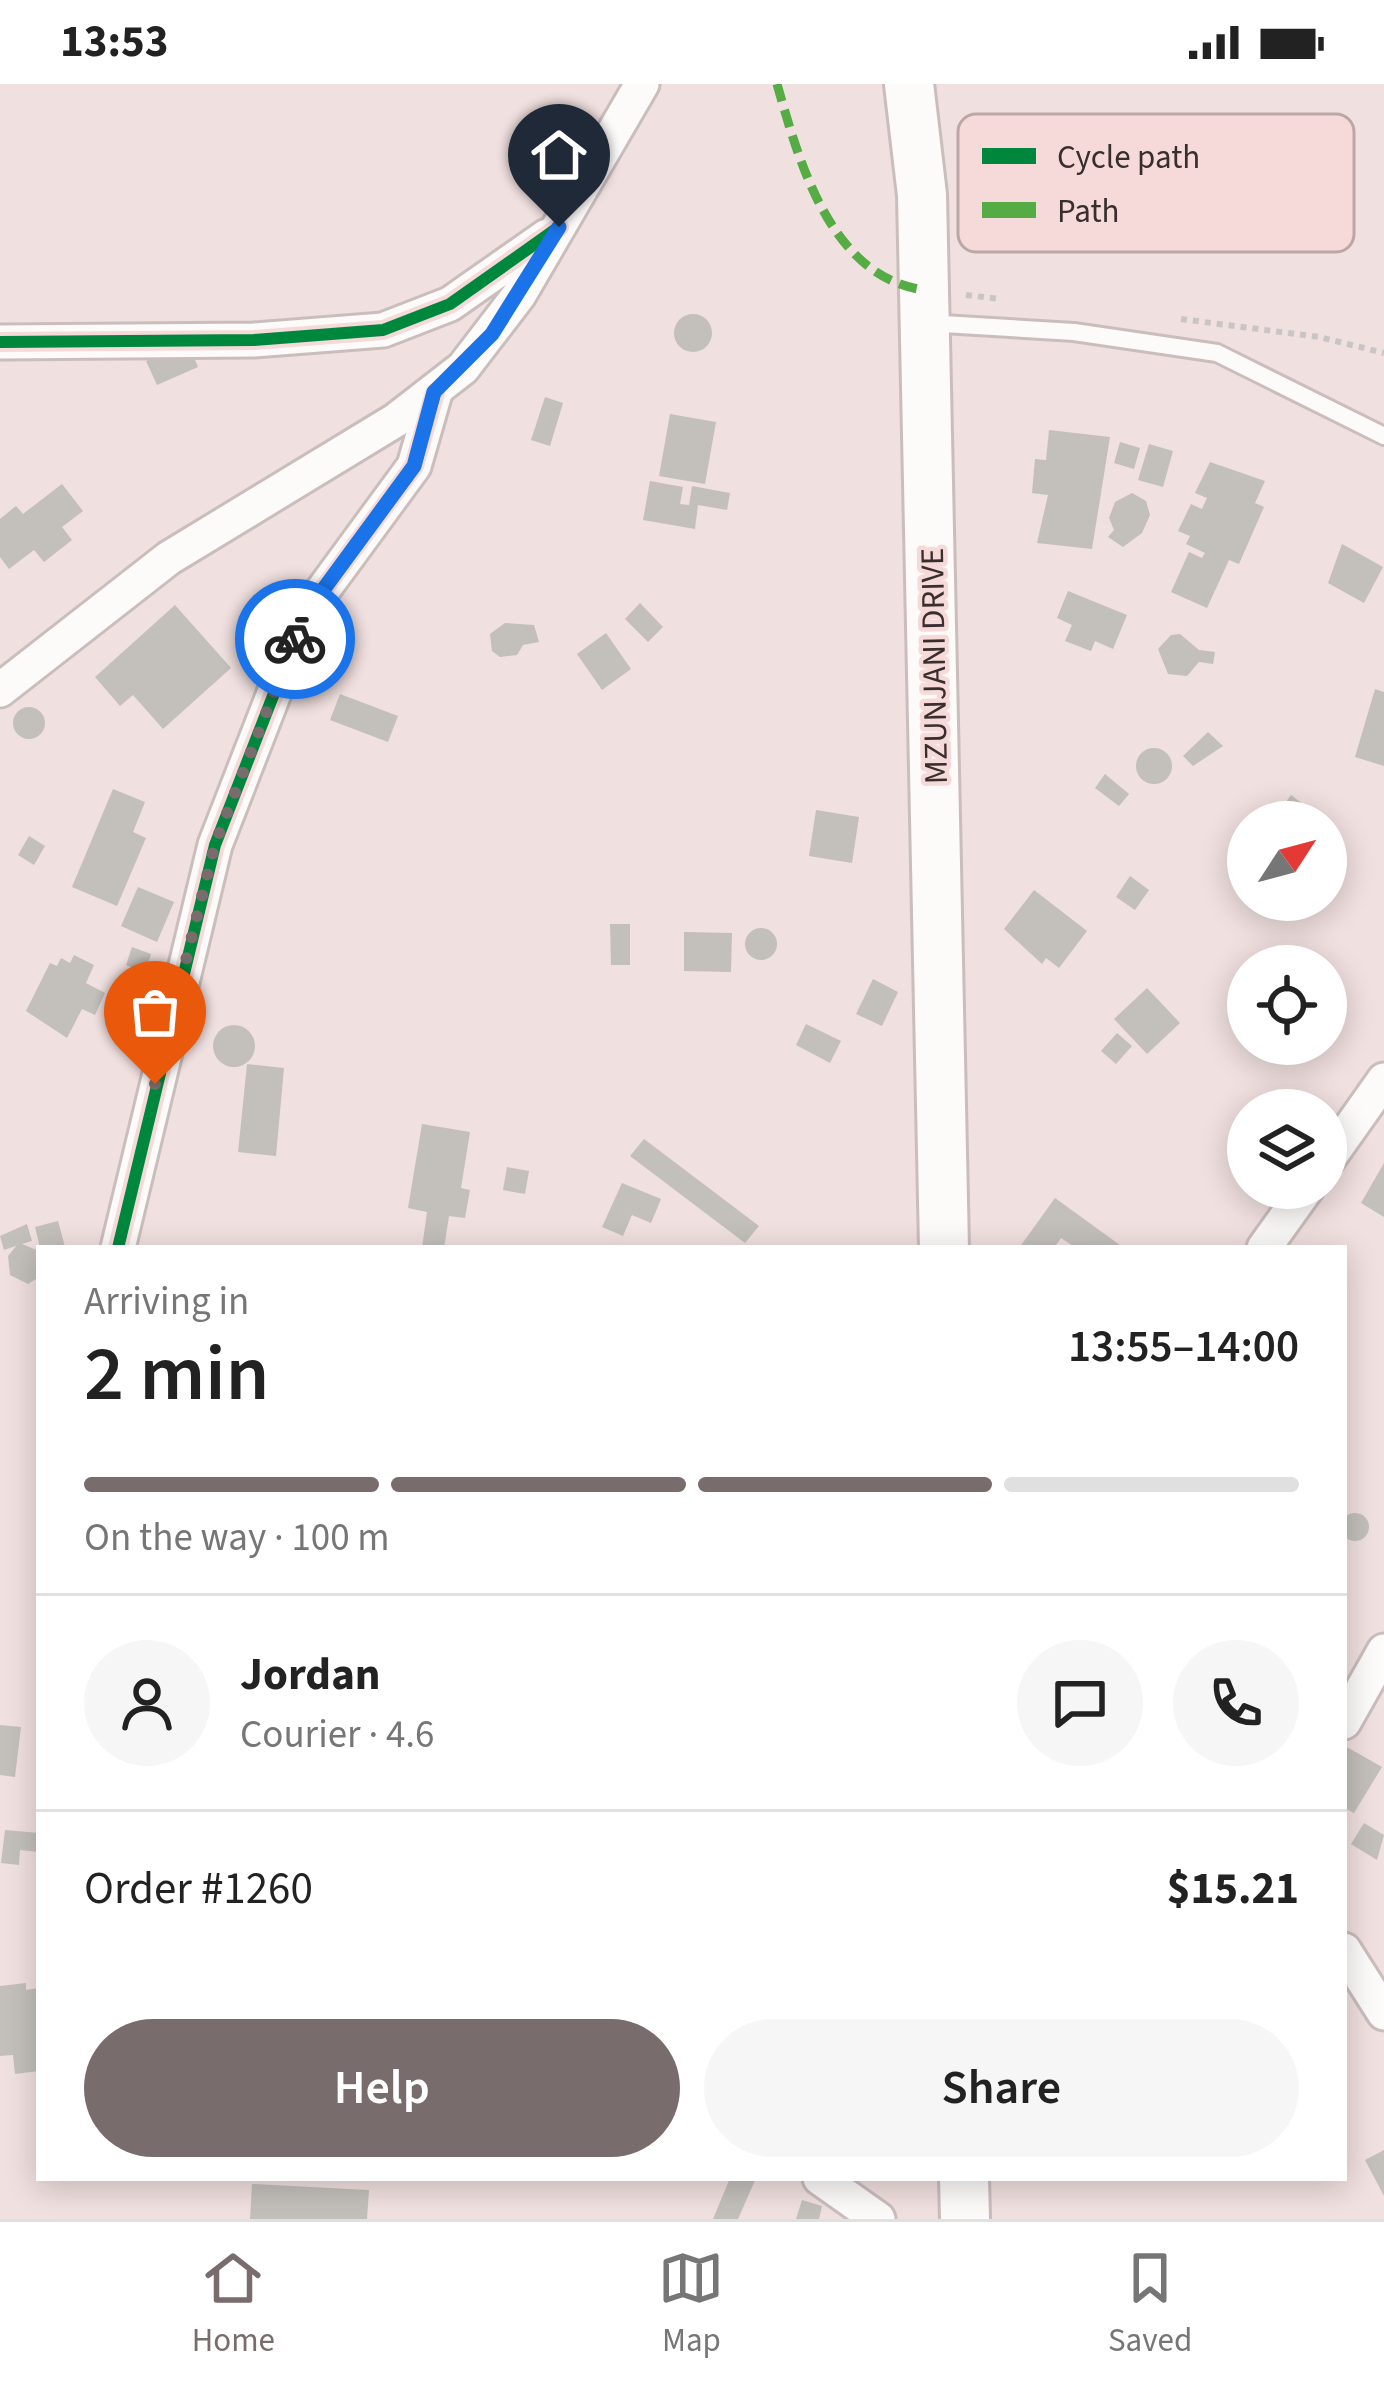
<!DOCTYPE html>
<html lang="en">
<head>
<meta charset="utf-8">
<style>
	:root { --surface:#fff; --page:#f6f6f6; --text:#222; --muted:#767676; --line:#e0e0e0; --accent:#796c6c }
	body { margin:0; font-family:"Source Sans 3",sans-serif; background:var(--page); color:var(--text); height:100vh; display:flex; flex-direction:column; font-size:45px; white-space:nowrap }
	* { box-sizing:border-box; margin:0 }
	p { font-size:39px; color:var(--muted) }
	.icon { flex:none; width:66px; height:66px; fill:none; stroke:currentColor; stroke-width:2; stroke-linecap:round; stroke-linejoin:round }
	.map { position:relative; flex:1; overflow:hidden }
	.sheet { position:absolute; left:36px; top:1161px; width:1311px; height:936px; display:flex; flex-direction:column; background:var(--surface); border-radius:0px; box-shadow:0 6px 30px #0003 }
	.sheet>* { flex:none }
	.needle { width:78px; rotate:54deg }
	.controls { position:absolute; left:1227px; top:717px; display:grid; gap:24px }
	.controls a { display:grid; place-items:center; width:120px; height:120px; border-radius:50%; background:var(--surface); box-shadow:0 6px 30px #0003; font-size:60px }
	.pin { position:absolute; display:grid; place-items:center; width:102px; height:102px; color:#fff; margin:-123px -51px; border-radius:50% 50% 50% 0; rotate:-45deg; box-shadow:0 0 12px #0007 }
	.pin .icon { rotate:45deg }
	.courier { position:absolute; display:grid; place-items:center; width:120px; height:120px; margin:-60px; border:9px solid #1a73e8; border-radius:50%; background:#fff; color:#222; box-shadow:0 3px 15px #0007 }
	.summary em { font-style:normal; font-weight:600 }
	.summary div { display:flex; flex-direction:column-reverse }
	.summary { display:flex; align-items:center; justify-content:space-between; height:204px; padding:0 48px }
	h1 { font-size:78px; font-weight:600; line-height:90px }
	.bar { display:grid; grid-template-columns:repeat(4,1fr); gap:18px 12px; align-content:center; height:144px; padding:0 48px }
	.bar i { height:15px; border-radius:9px; background:var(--line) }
	.bar .active { background:var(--accent) }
	.bar p { grid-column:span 4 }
	.line { display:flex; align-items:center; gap:30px; padding:0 48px; border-top:3px solid var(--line) }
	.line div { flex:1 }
	.round { display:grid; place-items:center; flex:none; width:126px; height:126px; border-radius:63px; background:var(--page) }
	.cta { display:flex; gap:24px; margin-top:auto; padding:24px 48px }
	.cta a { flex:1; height:138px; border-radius:72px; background:var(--accent); color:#fff; font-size:48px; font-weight:600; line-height:138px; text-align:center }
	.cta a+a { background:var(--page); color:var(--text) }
	.status { display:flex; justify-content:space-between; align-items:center; height:84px; padding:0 60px; background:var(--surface); direction:ltr }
	.status svg { height:33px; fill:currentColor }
	.tab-bar { display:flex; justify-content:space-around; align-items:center; height:168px; border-top:3px solid var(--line); background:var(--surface); font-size:33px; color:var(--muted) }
	.tab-bar a { display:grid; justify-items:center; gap:6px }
	.tab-bar .active { color:var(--accent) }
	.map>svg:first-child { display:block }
	.building { fill:#c3bfbb }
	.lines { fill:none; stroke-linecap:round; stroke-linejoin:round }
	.lane-casing { stroke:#cabebd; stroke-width:22 }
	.street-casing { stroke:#cabebd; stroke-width:39 }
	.secondary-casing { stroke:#cabebd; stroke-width:54 }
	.path { stroke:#cac5c5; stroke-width:6; stroke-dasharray:6 6; stroke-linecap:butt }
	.lane { stroke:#fdfafa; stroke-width:16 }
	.street { stroke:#fdfafa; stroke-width:33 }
	.secondary { stroke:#fdfafa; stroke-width:48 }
	.quiet { stroke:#55ab44; stroke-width:9; stroke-dasharray:18 9; stroke-linecap:butt }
	.cycleway-casing { stroke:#f6dad9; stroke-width:20 }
	.cycleway { stroke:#00873e; stroke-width:12 }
	.done { stroke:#796c6c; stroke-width:12; stroke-dasharray:0 21.6 }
	.route { stroke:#1a73e8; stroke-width:15 }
	.labels { text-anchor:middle; stroke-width:9; stroke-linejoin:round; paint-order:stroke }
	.street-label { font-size:33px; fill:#392e2e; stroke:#f6dad9 }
	.key { fill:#f6dad9; stroke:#bda6a6; stroke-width:3 }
	.key-label { font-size:33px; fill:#392e2e }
</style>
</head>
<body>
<div class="status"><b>13:53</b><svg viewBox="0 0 49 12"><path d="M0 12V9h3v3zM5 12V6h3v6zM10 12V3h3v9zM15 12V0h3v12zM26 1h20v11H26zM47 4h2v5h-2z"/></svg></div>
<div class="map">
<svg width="1384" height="2135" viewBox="0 0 1384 2135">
	<rect width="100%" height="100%" fill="#f0e0df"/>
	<g class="building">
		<circle cx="693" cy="249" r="19"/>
		<path d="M188,259L198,283L157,301L146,277Z"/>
		<path d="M545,313L563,319L550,362L531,356Z"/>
		<path d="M670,330L716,338L705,400L659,392Z"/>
		<path d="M1049,346L1110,353L1092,465L1037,459L1048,411L1032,409L1035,375L1046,376Z"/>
		<path d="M1120,358L1140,364L1134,385L1114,379Z"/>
		<path d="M1149,360L1173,367L1163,403L1138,396Z"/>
		<path d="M1210,378L1265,397L1255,419L1264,423L1239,480L1229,476L1207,524L1171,508L1189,468L1202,474L1205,469L1186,460L1190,452L1178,447L1191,420L1202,425L1207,414L1195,409Z"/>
		<path d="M650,397L683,403L680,420L689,421L692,402L730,409L727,426L698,421L695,445L643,436Z"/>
		<path d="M62,400L83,427L62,443L72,456L44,478L34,466L9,485L0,473V435L16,422L23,430Z"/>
		<path d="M1132,409L1146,417L1150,431L1142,449L1123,463L1108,453L1114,446L1109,434L1115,418Z"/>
		<path d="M1342,460L1383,483L1364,519L1328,499Z"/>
		<path d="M1068,507L1127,531L1113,565L1095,557L1091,567L1065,557L1072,541L1057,534Z"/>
		<path d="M640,519L663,543L648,558L625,535Z"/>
		<path d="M175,521L231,584L163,645L133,611L120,622L95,593Z"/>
		<path d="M505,539L534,541L539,558L523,561L517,571L500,573L492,567L490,550Z"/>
		<path d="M606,549L631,585L602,606L577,570Z"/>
		<path d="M1180,550L1199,566L1215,568L1213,580L1199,578L1187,592L1168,590L1158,565L1171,551Z"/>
		<path d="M1375,605L1384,608V682L1355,673Z"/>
		<path d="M340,610L398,632L388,658L330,636Z"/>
		<circle cx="29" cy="639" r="16"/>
		<path d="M1208,648L1223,662L1193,682L1183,672Z"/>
		<circle cx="1154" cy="682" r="18"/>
		<path d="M1105,690L1129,710L1119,722L1095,704Z"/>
		<path d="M113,705L145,718L133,748L146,754L117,822L72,803Z"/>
		<path d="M1291,711L1321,734L1319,738H1271Z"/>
		<path d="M816,726L859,733L852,779L809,772Z"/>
		<path d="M29,752L45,762L34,781L18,771Z"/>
		<path d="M1130,792L1149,806L1135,826L1116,813Z"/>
		<path d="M138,803L174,818L157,858L121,842Z"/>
		<path d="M1034,806L1087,847L1059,884L1046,874L1042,880L1004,845Z"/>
		<path d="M610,840H630V881H611Z"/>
		<circle cx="761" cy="860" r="16"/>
		<path d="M684,848L732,849L731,888L684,887Z"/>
		<path d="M132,863L151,870L145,888L126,881Z"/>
		<path d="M74,871L94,881L86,899L105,909L95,931L82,925L67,954L26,927L50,879L57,882L61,874L70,879Z"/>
		<path d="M873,895L898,908L882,942L856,930Z"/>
		<path d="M1147,904L1180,939L1147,970L1114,935Z"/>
		<path d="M806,940L841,957L830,979L796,961Z"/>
		<circle cx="234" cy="962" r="21"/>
		<path d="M1117,949L1132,962L1116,980L1101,967Z"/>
		<path d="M247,980L284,984L276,1072L238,1068Z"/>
		<path d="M422,1040L470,1048L461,1104L470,1106L465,1134L449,1132L444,1164H422L427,1128L408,1124Z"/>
		<path d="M644,1055L759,1142L745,1159L630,1072Z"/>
		<path d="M1384,1079V1133L1361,1119Z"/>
		<path d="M507,1083L529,1087L525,1110L503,1106Z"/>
		<path d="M622,1099L661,1115L651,1139L632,1131L623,1152L602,1143Z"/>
		<path d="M1055,1114L1124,1164H1076L1061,1154L1054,1164H1019Z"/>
		<path d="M58,1137L65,1163L40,1164L35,1143Z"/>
		<path d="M27,1140L32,1157L22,1160L39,1167V1193L28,1200L10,1191L8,1172L16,1162L4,1166L0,1152Z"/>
		<circle cx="1355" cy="1443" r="14"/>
		<path d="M0,1641L21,1643L15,1693L0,1691Z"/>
		<path d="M1345,1662L1382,1683L1354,1729L1344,1724Z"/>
		<path d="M1364,1739L1384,1751L1377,1776L1351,1760Z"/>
		<path d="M5,1746L39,1749V1768L20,1766L19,1781L1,1779Z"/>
		<path d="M26,1899V1906L39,1904V1987L15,1990L13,1971L0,1972V1902Z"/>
		<path d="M1384,2066V2112L1365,2076Z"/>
		<path d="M730,2094H756L738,2135H713Z"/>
		<path d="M252,2100L369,2106L367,2135H250Z"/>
		<path d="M802,2116L822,2122L819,2135H796Z"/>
	</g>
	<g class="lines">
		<defs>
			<path id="lane" d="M926,239L1074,248L1217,269L1384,352"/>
			<g id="street">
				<path d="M0,258L254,256L383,246L450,220L547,152"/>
				<path d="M0,606L169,474L396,336L463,284L519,211L642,0"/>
				<path d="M1326,1078L1384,996"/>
				<path d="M118,1164L215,761L294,558L323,506L414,382L435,309"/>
				<path d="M1264,1164L1307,1104"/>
				<path d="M1344,1638L1384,1567"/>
				<path d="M1344,1866L1384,1929"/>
				<path d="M820,2094L878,2135"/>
			</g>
			<g id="secondary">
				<path d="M909,0L922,111L944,1164"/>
				<path d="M964,2094L965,2135"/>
			</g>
		</defs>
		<use href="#lane" class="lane-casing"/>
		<use href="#street" class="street-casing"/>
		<use href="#secondary" class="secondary-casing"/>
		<g class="path">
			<path d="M966,211L1001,215"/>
			<path d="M1181,235L1319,253L1384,269"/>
		</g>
		<use href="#lane" class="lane"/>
		<use href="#street" class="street"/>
		<use href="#secondary" class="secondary"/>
		<path class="quiet" d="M777,0C799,77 830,193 924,206"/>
		<defs>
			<g id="cycleway">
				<path d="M0,258L254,256L383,246L450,220L559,143"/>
				<path d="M118,1164L215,761L294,558L323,506L414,382L435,309"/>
			</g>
		</defs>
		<use href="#cycleway" class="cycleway-casing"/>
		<use href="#cycleway" class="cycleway"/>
	</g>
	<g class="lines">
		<path class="done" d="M155,1000L215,760L295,555"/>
		<path class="route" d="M295,555L323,506L414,382L434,308L492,250L559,143"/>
	</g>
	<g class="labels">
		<g class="street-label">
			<text transform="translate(933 582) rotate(-91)" y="12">MZUNJANI DRIVE</text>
		</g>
	</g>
	<rect x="958" y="30" width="396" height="138" rx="18" class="key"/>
	<rect x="982" y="64" width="54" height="16" fill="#00873e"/>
	<rect x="982" y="118" width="54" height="16" fill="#55ab44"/>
	<g class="key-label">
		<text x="1057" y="84">Cycle path</text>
		<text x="1057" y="138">Path</text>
	</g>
</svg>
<div class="controls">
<a><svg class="needle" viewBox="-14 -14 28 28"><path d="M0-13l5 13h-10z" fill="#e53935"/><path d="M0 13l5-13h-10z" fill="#767676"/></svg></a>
<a><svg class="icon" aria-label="locate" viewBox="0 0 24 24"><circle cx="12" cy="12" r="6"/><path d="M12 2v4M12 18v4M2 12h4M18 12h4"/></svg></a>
<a><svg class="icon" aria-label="layers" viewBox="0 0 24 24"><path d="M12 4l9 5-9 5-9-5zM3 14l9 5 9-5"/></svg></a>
</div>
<div class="pin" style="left:155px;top:1000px;background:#ea580c"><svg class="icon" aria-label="bag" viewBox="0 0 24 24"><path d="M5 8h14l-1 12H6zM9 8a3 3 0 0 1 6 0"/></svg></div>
<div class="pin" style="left:559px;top:143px;background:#1f2937"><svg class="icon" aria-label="home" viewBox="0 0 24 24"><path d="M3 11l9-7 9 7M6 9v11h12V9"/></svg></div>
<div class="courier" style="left:295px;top:555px"><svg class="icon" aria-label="bike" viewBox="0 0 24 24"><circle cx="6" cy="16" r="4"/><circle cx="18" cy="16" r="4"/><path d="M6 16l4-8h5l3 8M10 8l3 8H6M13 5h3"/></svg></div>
<section class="sheet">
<div class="summary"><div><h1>2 min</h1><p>Arriving in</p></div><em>13:55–14:00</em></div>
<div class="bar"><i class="active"></i><i class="active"></i><i class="active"></i><i></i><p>On the way · 100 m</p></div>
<div class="line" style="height:216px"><a class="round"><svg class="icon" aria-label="person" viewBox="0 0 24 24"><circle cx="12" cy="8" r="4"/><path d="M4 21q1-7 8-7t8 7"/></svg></a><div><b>Jordan</b><p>Courier · 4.6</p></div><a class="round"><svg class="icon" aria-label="chat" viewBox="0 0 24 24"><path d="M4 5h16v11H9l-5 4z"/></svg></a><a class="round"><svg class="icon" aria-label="phone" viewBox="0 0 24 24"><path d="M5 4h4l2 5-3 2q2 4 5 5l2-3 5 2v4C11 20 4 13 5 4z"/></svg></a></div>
<div class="line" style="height:156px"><div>Order #1260</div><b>$15.21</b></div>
<div class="cta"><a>Help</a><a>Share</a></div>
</section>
</div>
<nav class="tab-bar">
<a class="active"><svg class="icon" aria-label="home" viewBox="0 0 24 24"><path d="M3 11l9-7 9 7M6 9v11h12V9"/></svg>Home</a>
<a><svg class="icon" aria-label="map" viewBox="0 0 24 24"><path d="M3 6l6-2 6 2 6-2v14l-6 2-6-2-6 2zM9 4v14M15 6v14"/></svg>Map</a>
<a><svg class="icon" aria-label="saved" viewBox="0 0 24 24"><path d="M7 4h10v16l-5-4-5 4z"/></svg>Saved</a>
</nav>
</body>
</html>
